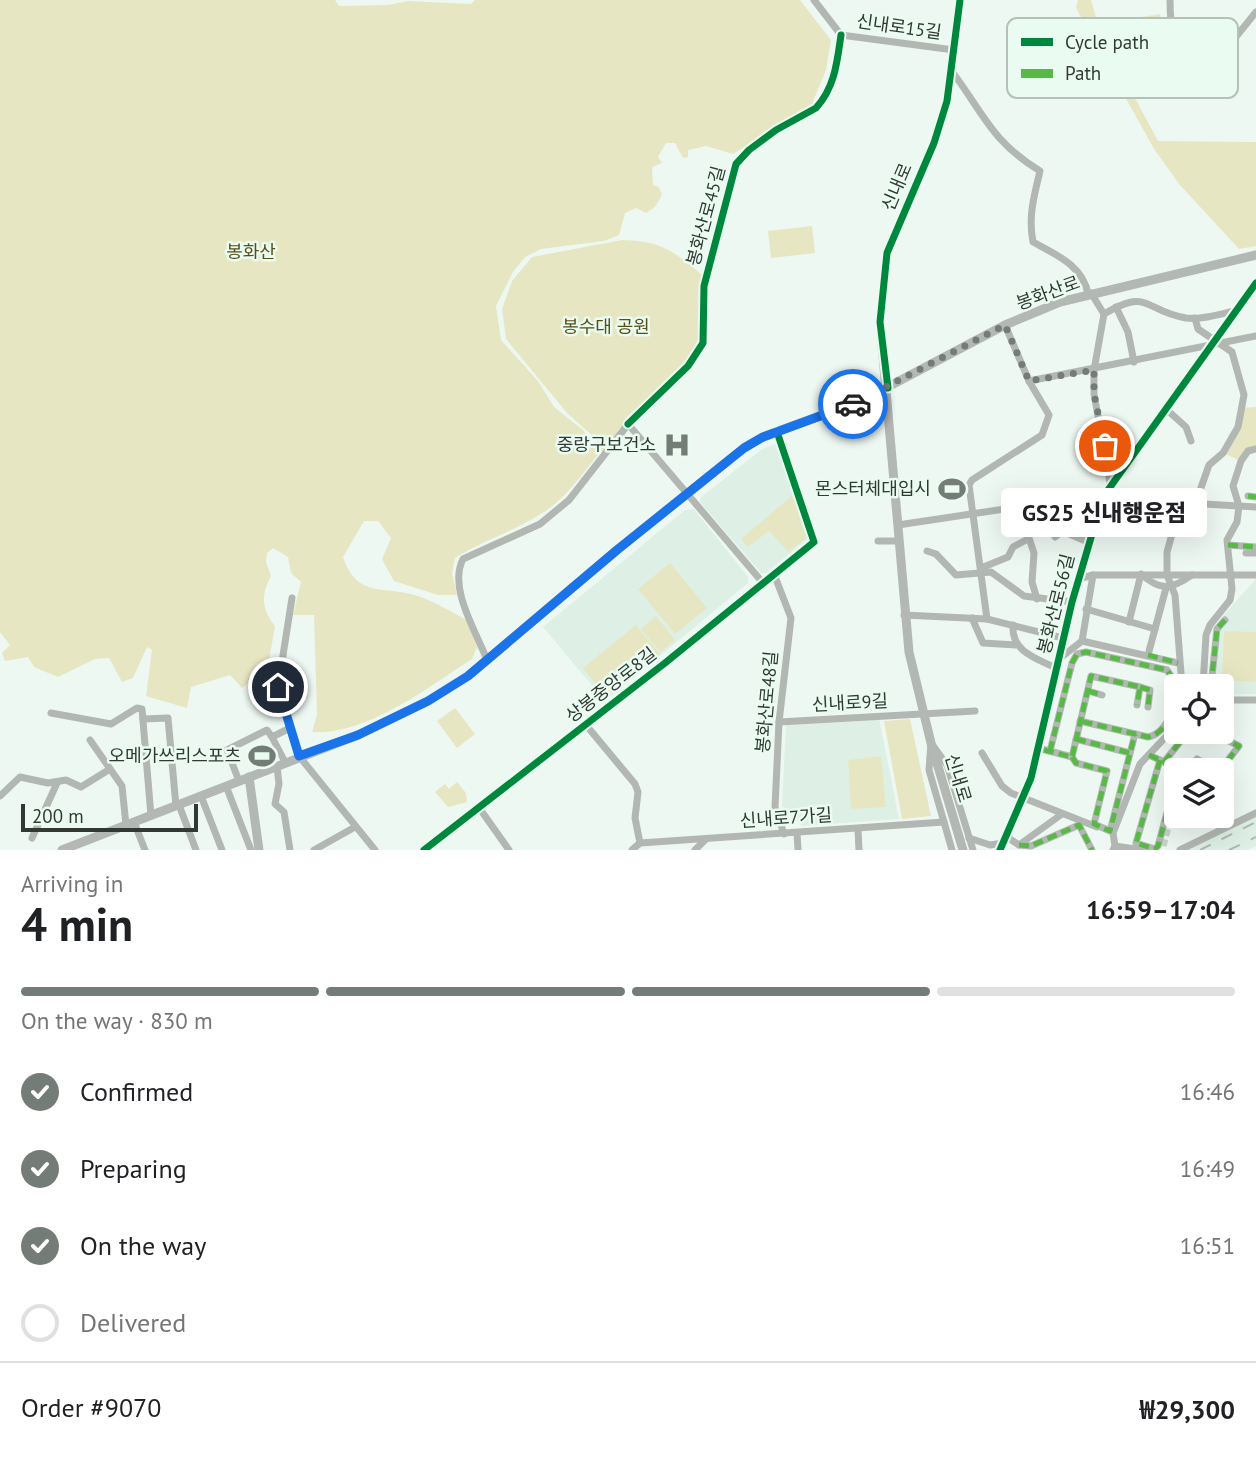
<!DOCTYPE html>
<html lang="en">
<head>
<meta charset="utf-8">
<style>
	:root { --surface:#fff; --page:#f6f6f6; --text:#202124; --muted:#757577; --line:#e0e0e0; --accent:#747c77 }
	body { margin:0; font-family:"PT Sans","Noto Sans KR",sans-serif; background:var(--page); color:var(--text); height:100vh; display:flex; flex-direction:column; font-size:26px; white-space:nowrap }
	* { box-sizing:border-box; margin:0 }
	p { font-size:23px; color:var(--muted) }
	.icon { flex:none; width:38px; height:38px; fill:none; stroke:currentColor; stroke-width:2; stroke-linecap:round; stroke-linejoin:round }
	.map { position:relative; height:850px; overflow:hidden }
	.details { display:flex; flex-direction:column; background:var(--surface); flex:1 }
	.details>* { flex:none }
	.tools { position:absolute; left:1164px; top:674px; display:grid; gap:14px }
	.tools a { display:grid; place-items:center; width:70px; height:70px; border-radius:7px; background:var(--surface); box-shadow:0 7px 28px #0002; font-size:35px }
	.scale { position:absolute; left:21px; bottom:18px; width:177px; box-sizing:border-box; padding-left:7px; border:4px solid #323935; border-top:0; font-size:19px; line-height:24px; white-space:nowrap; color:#323935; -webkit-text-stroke:5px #eafcf1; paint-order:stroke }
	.pin { position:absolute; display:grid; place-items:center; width:60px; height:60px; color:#fff; margin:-30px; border:4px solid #fff; border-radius:50%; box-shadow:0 2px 7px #0007 }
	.courier { position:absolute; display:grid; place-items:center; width:70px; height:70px; margin:-35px; border:5px solid #1a73e8; border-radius:50%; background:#fff; color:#222; box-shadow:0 2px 9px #0007 }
	.bubble { position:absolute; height:49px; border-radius:7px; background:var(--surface); box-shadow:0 7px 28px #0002; font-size:23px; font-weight:800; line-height:49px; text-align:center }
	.summary em { font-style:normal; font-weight:800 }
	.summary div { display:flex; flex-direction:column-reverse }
	.summary { display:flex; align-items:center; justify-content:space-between; height:119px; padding:0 21px }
	h1 { font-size:46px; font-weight:800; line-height:52px }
	.bar { display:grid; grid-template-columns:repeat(4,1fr); gap:10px 7px; align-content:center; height:84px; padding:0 21px }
	.bar i { height:9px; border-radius:5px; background:var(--line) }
	.bar .active { background:var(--accent) }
	.bar p { grid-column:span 4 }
	.line { display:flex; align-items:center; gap:18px; padding:0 21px; border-top:2px solid var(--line) }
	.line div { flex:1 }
	ol { padding:0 21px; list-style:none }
	li { display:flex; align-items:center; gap:21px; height:77px }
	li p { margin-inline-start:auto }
	li .icon { padding:7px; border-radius:50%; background:var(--accent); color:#fff; stroke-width:4 }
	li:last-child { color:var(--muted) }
	li i { width:38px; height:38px; border:4px solid var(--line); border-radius:50% }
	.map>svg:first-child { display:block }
	.built { fill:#def0e5 }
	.green { fill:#e7e6c3 }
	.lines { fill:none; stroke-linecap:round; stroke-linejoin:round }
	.minor-tunnel { stroke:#c8d2cc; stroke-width:7; stroke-dasharray:7 3.5; stroke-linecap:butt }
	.minor { stroke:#b3b7b3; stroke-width:7 }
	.major { stroke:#b3b8b5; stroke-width:9 }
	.rail { stroke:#b2b8b4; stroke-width:2; stroke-dasharray:12 12; stroke-linecap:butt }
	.quiet { stroke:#58b947; stroke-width:5; stroke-dasharray:10 5; stroke-linecap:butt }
	.cycleway-casing { stroke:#eafcf1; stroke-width:11 }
	.cycleway { stroke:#00873e; stroke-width:7 }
	.done { stroke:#747c77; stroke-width:7; stroke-dasharray:0 12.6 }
	.route { stroke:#1a73e8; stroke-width:9 }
	.labels { text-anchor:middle; stroke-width:5; stroke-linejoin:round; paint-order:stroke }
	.street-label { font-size:18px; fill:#323935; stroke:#eafcf1 }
	.park-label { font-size:18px; fill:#584f17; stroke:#eafcf1 }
	.poi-label { font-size:18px; fill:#323935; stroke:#eafcf1; text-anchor:end }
	.key { fill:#eafcf1; stroke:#b3c2b9; stroke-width:2 }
	.key-label { font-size:19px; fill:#323935 }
</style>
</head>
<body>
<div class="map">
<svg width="1256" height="850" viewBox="0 0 1256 850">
	<rect width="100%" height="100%" fill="#eef8f2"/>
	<g class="built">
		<path d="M775,444L810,537L766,573H761L700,502L701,497L761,450Z"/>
		<path d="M694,509L748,577V583L605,701L543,627L685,510Z"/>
		<path d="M1256,579V694H1222V686L1208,685L1213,627Z"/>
		<path d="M879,718L899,819L802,826L782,806L786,724Z"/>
		<path d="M1256,815V846L1248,850H1188Z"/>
	</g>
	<g class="green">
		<path d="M0,0H335L339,6L388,5L408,1L471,4L475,0H800L831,40L826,70L812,104L733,154L706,146L688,150V157L683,158L675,143H666L658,157L662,163L652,167L653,185L659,187L662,195L655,207L646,213L636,208L625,213L619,235L604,241L541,249L525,257L513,272L496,306L501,340L538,381L554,407L583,430L599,451L597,456C579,478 564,501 539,515C512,532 482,541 455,558L452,573L457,595H438L394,581L382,559L391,538L378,521H364L343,557C357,599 384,585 418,596C436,602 452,612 468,621L477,647L472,659C429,687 365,736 312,732L317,715L314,615H293L301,582L291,573L288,557L273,548L267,553L266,562L271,576C261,595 261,608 275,626L266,678L251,681L242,688L230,675L191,687L187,708L146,696L152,650L147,647L133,678L122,682L109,658L95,659L58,677L34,667L28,657L5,661L2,653L10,645L0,632Z"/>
		<path d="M1078,0H1091L1101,35L1158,141L1256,142V246L1239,249L1180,185L1154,149L1076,8Z"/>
		<path d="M1160,14L1161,33L1125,43L1121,32L1135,18Z"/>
		<path d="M812,226L815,253L771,258L768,231Z"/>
		<path d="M622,240C661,241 672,250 701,274C702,296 704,319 699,340C693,370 626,429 603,453L594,437L567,413L506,339L502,309L512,281L532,257Z"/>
		<path d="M1256,407V449L1241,461L1223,453L1237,427L1240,408Z"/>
		<path d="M793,495L809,536L788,552L769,531L748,547L741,539Z"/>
		<path d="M670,563L707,608L675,634L638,589Z"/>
		<path d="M656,616L675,640L660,652L641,629Z"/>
		<path d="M636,625L660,654L606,697L583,668Z"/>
		<path d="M1224,631L1256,632V682L1222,680Z"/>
		<path d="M455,708L475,734L457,748L437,721Z"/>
		<path d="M910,719L931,816L902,819L884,721Z"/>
		<path d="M881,756L886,807L851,809L848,760Z"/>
		<path d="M457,782L466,793L467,802L448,807L435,792L445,784L449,789Z"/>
	</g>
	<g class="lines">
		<path class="minor-tunnel" d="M1163,846L1176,797"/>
		<g class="minor">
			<path d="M814,0L841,35L954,50"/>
			<path d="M1170,0C1170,25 1172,53 1199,63L1219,58L1256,12"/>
			<path d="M951,70C984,114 991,141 1040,171C1034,196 1028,217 1033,242C1057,255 1083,266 1088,294"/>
			<path d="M1091,293L1104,314L1094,370V394L1110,483"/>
			<path d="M1116,307L1128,332L1134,362"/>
			<path d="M1104,314C1150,287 1143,311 1186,318C1202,320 1219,314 1235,311"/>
			<path d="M1029,381L1256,336"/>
			<path d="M1166,409L1186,427L1191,441"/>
			<path d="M628,424L763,583"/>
			<path d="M1248,496L1256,497"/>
			<path d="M1081,498L1077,513L1095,520"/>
			<path d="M898,525L1084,497L1256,507"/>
			<path d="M1055,537L1062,531L1088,542"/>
			<path d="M878,541H899"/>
			<path d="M1228,545L1256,547"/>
			<path d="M927,551L936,554L956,575L991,572L1024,596L1072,602"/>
			<path d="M1246,553H1256"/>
			<path d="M981,568L1008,557L1013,547L1028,539"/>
			<path d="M774,574L791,618L779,722L775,807L784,834"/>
			<path d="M1078,579L1093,575H1256"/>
			<path d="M292,598L278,687L299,756L375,850"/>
			<path d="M1037,599L1032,582L1034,553L1028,535L1060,501"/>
			<path d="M1086,609L1155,629"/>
			<path d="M904,615L987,619L1063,638"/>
			<path d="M972,618L983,643L1016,645"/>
			<path d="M987,619L969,485L972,480L1042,435L1049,415L1029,381L1005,325"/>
			<path d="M1129,622L1141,574C1161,592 1172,589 1192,575"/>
			<path d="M1013,625C1011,651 1035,658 1056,668"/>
			<path d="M1082,641L1178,663"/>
			<path d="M1082,641L1093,575"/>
			<path d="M1148,655L1166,588"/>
			<path d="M1059,659L1082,641"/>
			<path d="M487,660C476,631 448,588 463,559L540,524L569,500L633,418L688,366L703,343L704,286L736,164L749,150L776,130L816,108C835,87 837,62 841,35"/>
			<path d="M1182,686L1175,595L1167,575V552L1172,534L1196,502L1209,465L1223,453L1238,427L1244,395L1232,352L1198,329L1195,318"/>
			<path d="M1203,686L1206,635L1210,625L1230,600L1232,589L1227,540L1237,522L1239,506L1233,486L1241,461L1248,451L1256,449"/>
			<path d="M1211,686L1217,629L1225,620"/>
			<path d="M1140,687L1150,690L1148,707"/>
			<path d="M1088,691L1102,695"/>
			<path d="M1222,700H1256"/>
			<path d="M51,713L111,724L137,708L142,709L151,816"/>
			<path d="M143,719L168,718L176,806"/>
			<path d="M779,722L975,711"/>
			<path d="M586,725L635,784L638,792L635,818L640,843"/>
			<path d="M272,737L285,762"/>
			<path d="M1076,739L1130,753"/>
			<path d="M90,740L122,786L126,825"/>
			<path d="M1038,748L1072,757L1091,676L1140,687L1137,705"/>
			<path d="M1050,751L1072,663L1077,654L1086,652L1167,670C1182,688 1173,732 1148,737L1080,721"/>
			<path d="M982,753L1002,786L1011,793L1097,827"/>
			<path d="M1149,755L1179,769L1192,766L1197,759L1213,768L1225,764L1239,746L1211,732"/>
			<path d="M1072,757L1076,763L1107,771L1094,824L1110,831L1135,734"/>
			<path d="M1160,760L1136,843L1155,849L1158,846L1176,779"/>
			<path d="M1164,762L1188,732"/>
			<path d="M277,766L279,784L275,804L284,812L290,850"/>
			<path d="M239,781L227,750L267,730L272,737L290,728"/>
			<path d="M226,786L251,850"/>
			<path d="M0,796L20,777L48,783L66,780L81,787L110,769"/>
			<path d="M201,796L222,850"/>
			<path d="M179,805L196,850"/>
			<path d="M480,809L509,850"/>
			<path d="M134,822L145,850"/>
			<path d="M858,830L859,850"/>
			<path d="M797,833L798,850"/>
			<path d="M1007,837L1019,845L1062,814"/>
			<path d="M32,838L57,783"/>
			<path d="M969,838L990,845L1003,843"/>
			<path d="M1019,845L1031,846L1079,825L1092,850"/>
			<path d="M1115,846L1142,850"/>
			<path d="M314,850L355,827"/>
			<path d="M424,850L665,663L814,542L777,432"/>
			<path d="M632,850L640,843L944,822"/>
			<path d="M695,850L706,839"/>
			<path d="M952,850L929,770L931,743L947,765L973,850"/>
			<path d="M1000,850L1031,778L1072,602L1103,497L1256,283"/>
			<path d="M1113,850L1115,846L1113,833L1140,764L1176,726"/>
			<path d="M1180,850L1256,813"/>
		</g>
		<g class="major">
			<path d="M960,0L947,101L934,143L887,253L880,322L909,652L931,743L963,850"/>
			<path d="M249,777L259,850"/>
			<path d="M62,850L358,735L428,701L468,676L617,550L744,448L763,437L865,399L1005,325L1060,302L1256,255"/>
		</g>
		<g class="rail">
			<path d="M1200,850L1256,822"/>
			<path d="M1229,850L1256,837"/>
		</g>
		<g class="quiet">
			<path d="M1248,496L1256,497"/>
			<path d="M1228,545L1256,547"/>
			<path d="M1148,655L1178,663"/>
			<path d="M1211,686L1217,629L1225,620"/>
			<path d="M1140,687L1150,690L1148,707"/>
			<path d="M1088,691L1102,695"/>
			<path d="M1076,739L1130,753"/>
			<path d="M1044,750L1072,757L1091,676L1140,687L1137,705"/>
			<path d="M1050,751L1072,663L1077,654L1086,652L1167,670C1182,688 1173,732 1148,737L1080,721"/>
			<path d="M1149,755L1179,769L1192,766L1197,759L1213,768L1225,764L1239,746L1211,732"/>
			<path d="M1072,757L1076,763L1107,771L1094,824L1110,831L1135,734"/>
			<path d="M1160,760L1136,843L1155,849L1158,846L1176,779"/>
			<path d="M1164,762L1188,732"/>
			<path d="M1019,845L1031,846L1079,825L1092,850"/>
		</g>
		<defs>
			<g id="cycleway">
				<path d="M888,388L880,322L887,253L934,143L947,101L960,0"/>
				<path d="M628,424L688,366L703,343L704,286L736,164L749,150L776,130L816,108C835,87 837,62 841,35"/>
				<path d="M424,850L665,663L814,542L777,432"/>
				<path d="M1000,850L1031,778L1072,602L1103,497L1256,283"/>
			</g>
		</defs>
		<use href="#cycleway" class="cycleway-casing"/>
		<use href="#cycleway" class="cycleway"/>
	</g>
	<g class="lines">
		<path class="done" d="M853,404L1005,325L1029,381L1094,370V394L1105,446"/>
		<path class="route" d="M278,687L299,756L358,735L428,701L468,676L617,550L744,448L763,437L853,404"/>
	</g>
	<defs>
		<symbol id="hospital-bare" viewBox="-9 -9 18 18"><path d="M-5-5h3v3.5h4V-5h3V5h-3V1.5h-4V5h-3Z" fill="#747c77" stroke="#eafcf1" stroke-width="2.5" paint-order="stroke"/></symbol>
		<symbol id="stadium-bare" viewBox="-9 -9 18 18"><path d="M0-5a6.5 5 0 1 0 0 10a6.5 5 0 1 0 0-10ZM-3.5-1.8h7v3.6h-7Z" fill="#747c77" stroke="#eafcf1" stroke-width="2.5" paint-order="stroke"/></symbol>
	</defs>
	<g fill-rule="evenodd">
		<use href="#hospital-bare" x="658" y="426" width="38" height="38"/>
		<use href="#stadium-bare" x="933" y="470" width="38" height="38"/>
		<use href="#stadium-bare" x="243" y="737" width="38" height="38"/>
	</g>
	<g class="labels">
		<g class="street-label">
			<text transform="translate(899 27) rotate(8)" y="6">신내로15길</text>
			<text transform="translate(897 187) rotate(-67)" y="6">신내로</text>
			<text transform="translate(706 216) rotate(-75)" y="6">봉화산로45길</text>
			<text transform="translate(1048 293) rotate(-20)" y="6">봉화산로</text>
			<text transform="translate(1056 604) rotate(-76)" y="6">봉화산로56길</text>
			<text transform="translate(611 685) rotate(-38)" y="6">상봉중앙로8길</text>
			<text transform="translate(767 702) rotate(-85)" y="6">봉화산로48길</text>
			<text transform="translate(850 703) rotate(-3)" y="6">신내로9길</text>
			<text transform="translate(958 778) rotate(73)" y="6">신내로</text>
			<text transform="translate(786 818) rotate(-4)" y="6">신내로7가길</text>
		</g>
		<g class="park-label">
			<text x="251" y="258">봉화산</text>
			<text x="606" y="333">봉수대 공원</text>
		</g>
		<g class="poi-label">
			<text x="656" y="451">중랑구보건소</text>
			<text x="931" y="495">몬스터체대입시</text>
			<text x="241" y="762">오메가쓰리스포츠</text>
		</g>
	</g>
	<rect x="1007" y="18" width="231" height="80" rx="10" class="key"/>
	<rect x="1021" y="38" width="32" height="8" fill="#00873e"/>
	<rect x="1021" y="69" width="32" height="9" fill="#58b947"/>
	<g class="key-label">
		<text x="1065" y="49">Cycle path</text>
		<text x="1065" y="80">Path</text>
	</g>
</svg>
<div class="tools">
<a><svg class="icon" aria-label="locate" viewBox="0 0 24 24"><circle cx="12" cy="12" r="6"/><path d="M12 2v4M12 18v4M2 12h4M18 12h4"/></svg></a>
<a><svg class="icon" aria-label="layers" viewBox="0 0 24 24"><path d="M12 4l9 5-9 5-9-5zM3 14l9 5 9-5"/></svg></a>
</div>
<div class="scale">200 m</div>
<div class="pin" style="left:1105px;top:446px;background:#ea580c"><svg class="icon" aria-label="bag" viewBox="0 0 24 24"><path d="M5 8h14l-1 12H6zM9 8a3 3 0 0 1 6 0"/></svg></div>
<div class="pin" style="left:278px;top:687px;background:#1f2937"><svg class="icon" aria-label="home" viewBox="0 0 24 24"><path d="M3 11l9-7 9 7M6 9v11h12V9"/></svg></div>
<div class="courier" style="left:853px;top:404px"><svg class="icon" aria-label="car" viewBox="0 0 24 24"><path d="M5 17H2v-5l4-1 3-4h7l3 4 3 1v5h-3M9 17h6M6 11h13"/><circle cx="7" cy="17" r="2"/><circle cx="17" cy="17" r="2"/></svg></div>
<div class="bubble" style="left:1001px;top:488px;width:206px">GS25 신내행운점</div>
</div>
<section class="details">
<div class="summary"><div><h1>4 min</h1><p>Arriving in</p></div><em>16:59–17:04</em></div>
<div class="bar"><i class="active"></i><i class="active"></i><i class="active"></i><i></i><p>On the way · 830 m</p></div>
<ol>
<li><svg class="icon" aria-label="check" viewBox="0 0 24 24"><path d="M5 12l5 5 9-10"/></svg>Confirmed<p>16:46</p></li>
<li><svg class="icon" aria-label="check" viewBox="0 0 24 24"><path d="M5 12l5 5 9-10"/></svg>Preparing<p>16:49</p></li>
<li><svg class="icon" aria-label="check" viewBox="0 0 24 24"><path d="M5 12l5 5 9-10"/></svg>On the way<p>16:51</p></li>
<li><i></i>Delivered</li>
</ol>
<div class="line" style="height:91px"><div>Order #9070</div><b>₩29,300</b></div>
</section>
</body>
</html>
